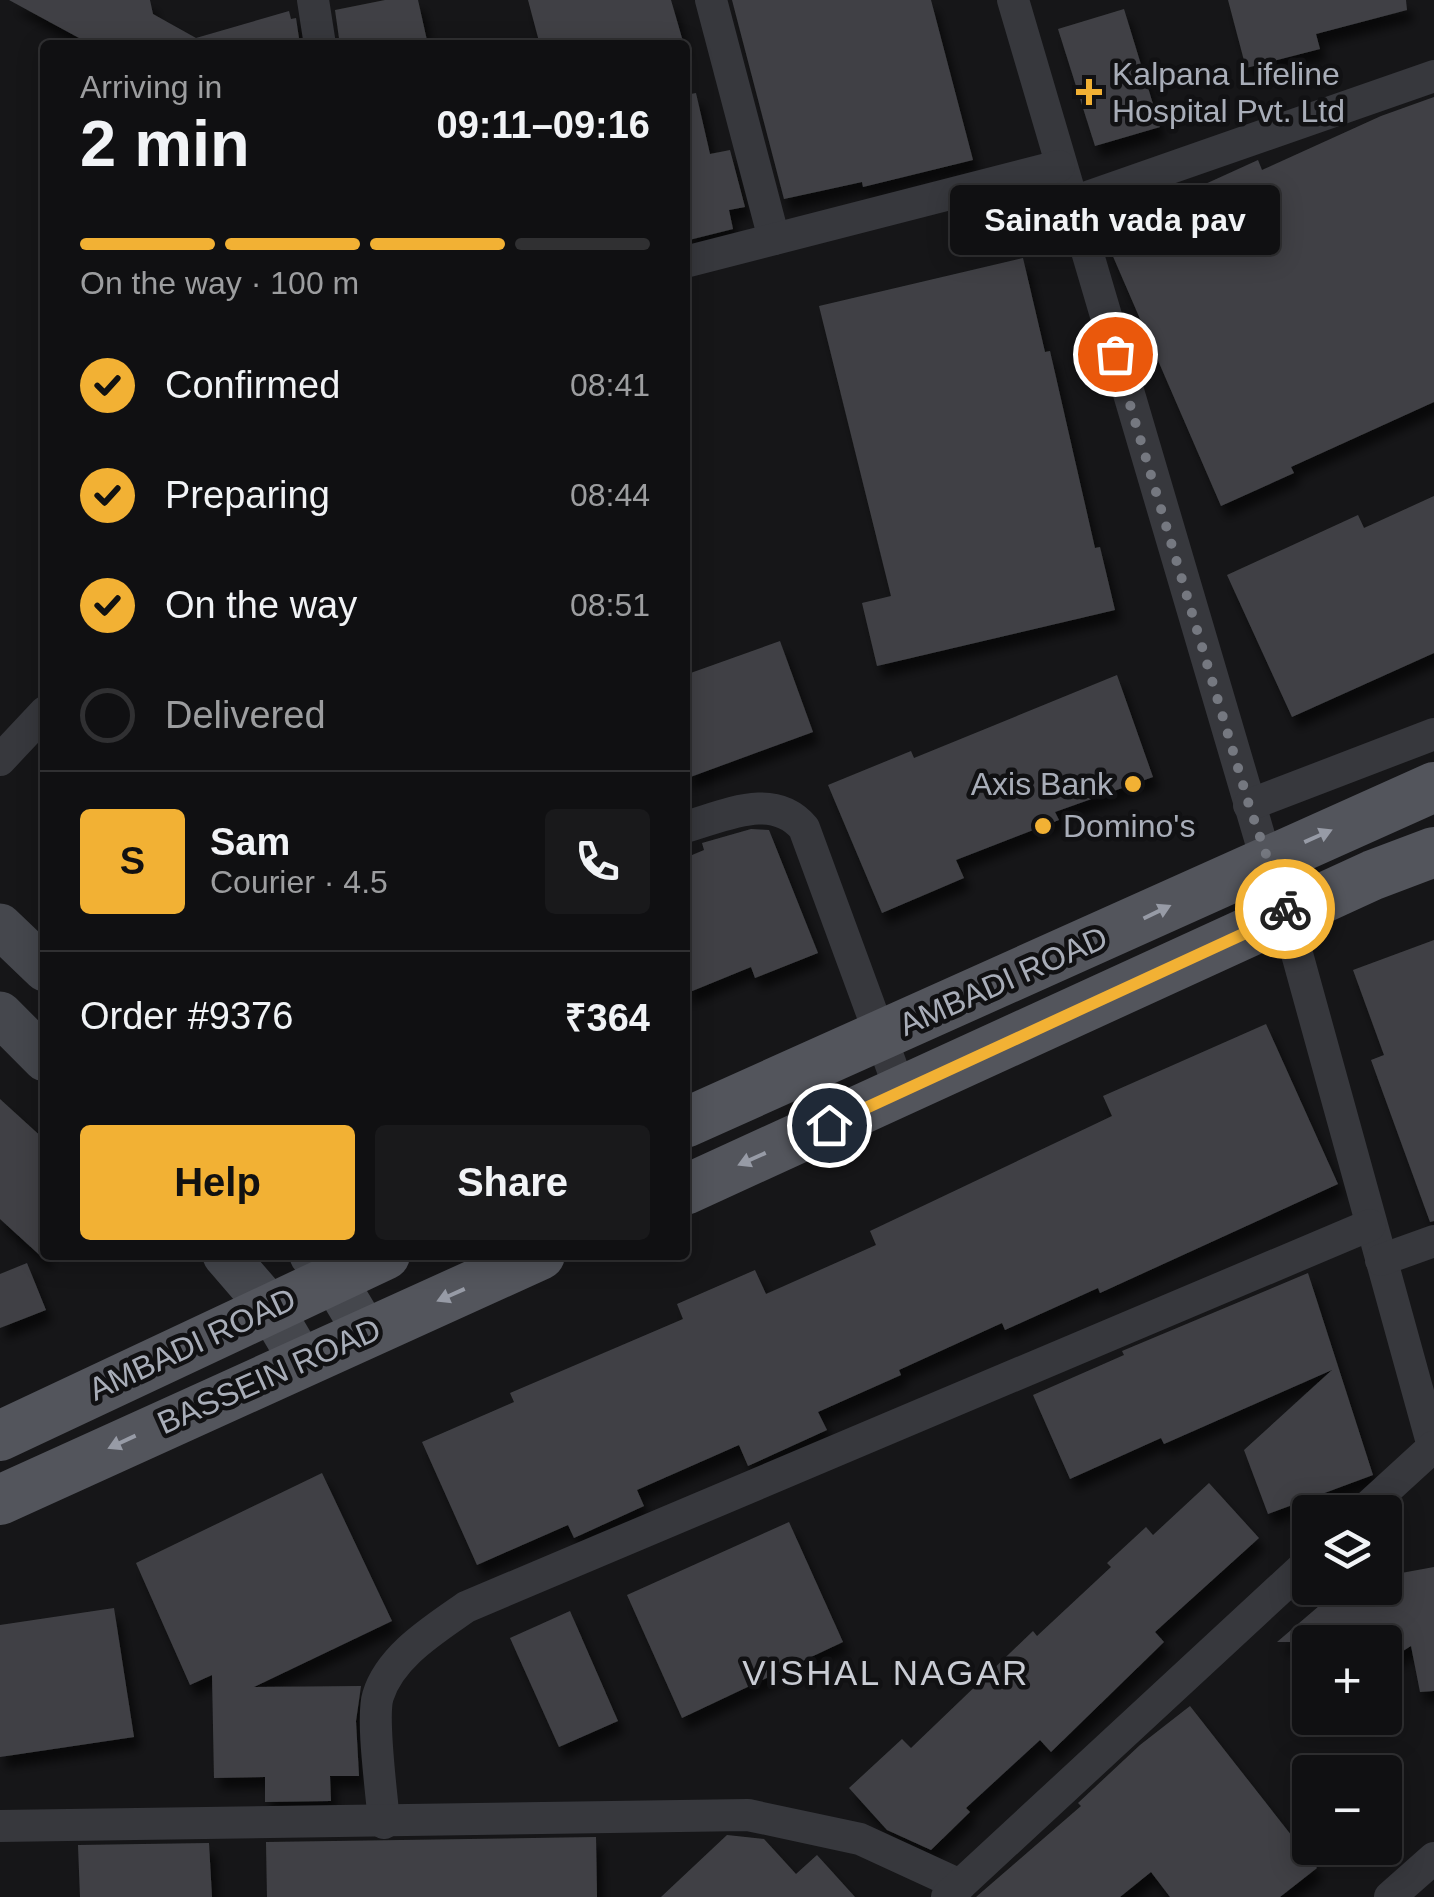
<!DOCTYPE html>
<html lang="en">
<head>
<meta charset="utf-8">
<style>
	:root { --surface:#101012; --page:#19191b; --text:#f1f3f6; --muted:#9c9d9f; --line:#303032; --accent:#f2b134 }
	body { margin:0; font-family:Arial,sans-serif; background:var(--page); color:var(--text); height:100vh; display:flex; flex-direction:column; font-size:38px; white-space:nowrap }
	* { box-sizing:border-box; margin:0 }
	p { font-size:32px; color:var(--muted) }
	.icon { flex:none; width:55px; height:55px; fill:none; stroke:currentColor; stroke-width:2; stroke-linecap:round; stroke-linejoin:round }
	.map { position:relative; flex:1; overflow:hidden }
	.drawer { position:absolute; left:40px; top:40px; width:650px; height:1220px; display:flex; flex-direction:column; background:var(--surface); border-radius:10px; box-shadow:0 5px 25px #0003,0 0 0 2px var(--line) }
	.drawer>* { flex:none }
	.tools { position:absolute; left:1292px; top:1495px; display:grid; gap:20px }
	.tools a { display:grid; place-items:center; width:110px; height:110px; border-radius:10px; background:var(--surface); box-shadow:0 5px 25px #0003,0 0 0 2px var(--line); font-size:50px }
	.pin { position:absolute; display:grid; place-items:center; width:85px; height:85px; color:#fff; margin:-42px; border:5px solid #fff; border-radius:50%; box-shadow:0 2px 10px #0007 }
	.courier { position:absolute; display:grid; place-items:center; width:100px; height:100px; margin:-50px; border:8px solid #f2b134; border-radius:50%; background:#fff; color:#222; box-shadow:0 2px 12px #0007 }
	.bubble { position:absolute; height:70px; border-radius:10px; background:var(--surface); box-shadow:0 5px 25px #0003,0 0 0 2px var(--line); font-size:32px; font-weight:800; line-height:70px; text-align:center }
	.summary em { font-style:normal; font-weight:800 }
	.summary div { display:flex; flex-direction:column-reverse }
	.summary { display:flex; align-items:center; justify-content:space-between; height:170px; padding:0 40px }
	h1 { font-size:65px; font-weight:800; line-height:75px }
	.bar { display:grid; grid-template-columns:repeat(4,1fr); gap:15px 10px; align-content:center; height:120px; padding:0 40px }
	.bar i { height:12px; border-radius:8px; background:var(--line) }
	.bar .selected { background:var(--accent) }
	.bar p { grid-column:span 4 }
	.line { display:flex; align-items:center; gap:25px; padding:0 40px; border-top:2px solid var(--line) }
	.line div { flex:1 }
	.round { display:grid; place-items:center; flex:none; width:105px; height:105px; border-radius:10px; background:var(--page) }
	ol { padding:0 40px; list-style:none }
	li { display:flex; align-items:center; gap:30px; height:110px }
	li p { margin-inline-start:auto }
	li .icon { padding:10px; border-radius:50%; background:var(--accent); color:#111; stroke-width:4 }
	li:last-child { color:var(--muted) }
	li i { width:55px; height:55px; border:5px solid var(--line); border-radius:50% }
	.cta { display:flex; gap:20px; margin-top:auto; padding:20px 40px }
	.cta a { flex:1; height:115px; border-radius:10px; background:var(--accent); color:#111; font-size:40px; font-weight:800; line-height:115px; text-align:center }
	.cta a+a { background:var(--page); color:var(--text) }
	.map>svg:first-child { display:block }
	.building { fill:#404145; filter:url(#shadow) }
	.lines { fill:none; stroke-linecap:round; stroke-linejoin:round }
	.street { stroke:#37383d; stroke-width:32 }
	.secondary { stroke:#45474d; stroke-width:45 }
	.primary { stroke:#53555c; stroke-width:50 }
	.oneway { fill:#979ba6 }
	.done { stroke:#757880; stroke-width:10; stroke-dasharray:0 18 }
	.route { stroke:#f2b134; stroke-width:12 }
	.poi-dot { fill:#f2b134; stroke:#111113; stroke-width:4 }
	.labels { text-anchor:middle; stroke-width:9; stroke-linejoin:round; paint-order:stroke }
	.poi-label { font-size:32px; fill:#a8adb8; stroke:#111113; text-anchor:start }
	.street-label { font-size:32px; fill:#a8adb8; stroke:#111113 }
	.neighbourhood-label { font-size:35px; letter-spacing:2.5px; fill:#c9ccd4; stroke:#111113 }
</style>
</head>
<body>
<div class="map">
<svg width="1434" height="1897" viewBox="0 0 1434 1897">
	<defs>
		<filter id="shadow"><feDropShadow dx="6" dy="11" stdDeviation="5" flood-color="#0009"/></filter>
	</defs>
	<rect width="100%" height="100%" fill="#161618"/>
	<g class="building">
		<path d="M9,0H150L153,14L196,38L289,11L291,19L296,18L300,45H92Z"/>
		<path d="M385,0H418L428,45H340L335,10Z"/>
		<path d="M528,0H671L684,45H540Z"/>
		<path d="M732,0H931L973,160L863,187L862,182L784,199Z"/>
		<path d="M1228,0H1406L1407,10L1316,34L1320,49L1246,68Z"/>
		<path d="M1124,9L1160,127L1095,146L1058,29Z"/>
		<path d="M696,93L710,154L730,150L745,207L729,210L733,229L685,241V95Z"/>
		<path d="M1434,97V402L1291,467L1294,473L1221,506L1102,231L1258,160L1262,170L1381,116Z"/>
		<path d="M1023,258L1045,352L1050,351L1095,548L1100,547L1115,610L877,666L862,603L891,596L819,306Z"/>
		<path d="M1434,496V653L1292,717L1227,575L1358,515L1364,528Z"/>
		<path d="M780,641L813,732L685,779V675Z"/>
		<path d="M1117,675L1153,777L1055,812L1059,820L956,860L964,878L882,913L828,785L911,751L914,758Z"/>
		<path d="M751,829L769,830L818,953L755,978L751,967L685,994V858L704,850L702,843Z"/>
		<path d="M1434,940V1221L1430,1222L1371,1060L1384,1055L1353,970Z"/>
		<path d="M1266,1024L1338,1184L1100,1293L1098,1288L1005,1330L1002,1323L899,1370L901,1375L818,1412L827,1430L748,1466L739,1445L637,1490L644,1506L574,1538L568,1525L477,1565L422,1442L514,1402L510,1393L683,1319L677,1304L755,1270L766,1294L876,1245L870,1231L1112,1116L1103,1096Z"/>
		<path d="M0,1099L45,1140V1260L0,1219Z"/>
		<path d="M27,1263L46,1310L0,1328V1274Z"/>
		<path d="M1308,1273L1373,1475L1268,1514L1244,1450L1332,1370L1164,1444L1161,1438L1070,1479L1033,1395L1124,1355L1122,1351Z"/>
		<path d="M322,1473L392,1621L254,1687L361,1686L356,1721L359,1776H330L331,1801L265,1802V1777L214,1778L212,1675L190,1685L136,1563Z"/>
		<path d="M1209,1483L1259,1538L1155,1632L1164,1642L1051,1752L1040,1740L966,1808L970,1812L931,1850L887,1830L849,1788L902,1739L911,1748L1033,1631L1037,1636L1111,1567L1107,1563L1146,1527L1153,1535Z"/>
		<path d="M789,1522L843,1642L682,1718L627,1595Z"/>
		<path d="M1434,1567V1691L1420,1692L1411,1646L1385,1662V1642H1277L1340,1588H1385V1576Z"/>
		<path d="M114,1608L134,1737L0,1757V1625Z"/>
		<path d="M570,1611L618,1721L559,1747L510,1638Z"/>
		<path d="M1190,1706L1317,1868L1280,1897H1170L1151,1872L1120,1897H976L1081,1806L1078,1803L1140,1745Z"/>
		<path d="M727,1835L764,1839L796,1874L817,1855L855,1897H661Z"/>
		<path d="M596,1837L597,1897H267L266,1842Z"/>
		<path d="M209,1843L212,1897H80L78,1845Z"/>
	</g>
	<g class="lines">
		<g class="street">
			<path d="M313,0L320,45"/>
			<path d="M711,0L774,239"/>
			<path d="M1013,0L1266,859"/>
			<path d="M1070,203L1434,76"/>
			<path d="M685,262L1059,166"/>
			<path d="M0,760L45,712"/>
			<path d="M1249,805L1434,734"/>
			<path d="M685,827C725,816 773,791 804,828L901,1092"/>
			<path d="M1286,914L1434,1450"/>
			<path d="M1381,1260L1434,1241"/>
			<path d="M1362,1512L1433,1447"/>
			<path d="M384,1823C382,1795 371,1718 378,1696C390,1656 435,1629 466,1607L1370,1225"/>
			<path d="M0,1826L748,1815L860,1839L960,1885"/>
			<path d="M947,1897L1310,1561"/>
			<path d="M1390,1897L1434,1858"/>
		</g>
		<g class="secondary">
			<path d="M0,926L45,969"/>
			<path d="M0,1014L45,1059"/>
			<path d="M225,1255L269,1306L301,1360"/>
			<path d="M312,1255L333,1278L366,1333"/>
		</g>
		<g class="primary">
			<path d="M685,1123L1434,787"/>
			<path d="M685,1190L1373,875L1434,852"/>
			<path d="M0,1436L385,1255"/>
			<path d="M0,1500L540,1255"/>
		</g>
	</g>
	<defs><path id="oneway-solid" d="M-6-.8H1V-3.2L6.5 0L1 3.2V.8H-6Z" transform="scale(2.5)"/></defs>
	<g class="oneway">
		<use href="#oneway-solid" transform="translate(1318 836) rotate(-24)"/>
		<use href="#oneway-solid" transform="translate(1157 912) rotate(-26)"/>
		<use href="#oneway-solid" transform="translate(752 1159) rotate(156)"/>
		<use href="#oneway-solid" transform="translate(451 1295) rotate(156)"/>
		<use href="#oneway-solid" transform="translate(122 1442) rotate(155)"/>
	</g>
	<g class="lines">
		<path class="done" d="M1115,354L1249,805L1285,909"/>
		<path class="route" d="M829,1125L1252,930L1286,914L1285,909"/>
	</g>
	<g class="poi-dot">
		<path d="M1084 77h10v10h10v10h-10v10h-10v-10h-10v-10h10z"/>
		<circle cx="1133" cy="784" r="10"/>
		<circle cx="1043" cy="826" r="10"/>
	</g>
	<g class="labels">
		<g class="poi-label">
			<text x="1112" y="85">Kalpana Lifeline<tspan x="1112" dy="37">Hospital Pvt. Ltd</tspan></text>
			<text x="1113" y="795" text-anchor="end">Axis Bank</text>
			<text x="1063" y="837">Domino's</text>
		</g>
		<g class="street-label">
			<text transform="translate(1003 981) rotate(-24)" y="11">AMBADI ROAD</text>
			<text transform="translate(192 1344) rotate(-25)" y="11">AMBADI ROAD</text>
			<text transform="translate(269 1376) rotate(-24)" y="11">BASSEIN ROAD</text>
		</g>
		<g class="neighbourhood-label">
			<text x="886" y="1685">VISHAL NAGAR</text>
		</g>
	</g>
</svg>
<div class="tools">
<a><svg class="icon" aria-label="layers" viewBox="0 0 24 24"><path d="M12 4l9 5-9 5-9-5zM3 14l9 5 9-5"/></svg></a>
<a>+</a>
<a>−</a>
</div>
<div class="pin" style="left:1115px;top:354px;background:#ea580c"><svg class="icon" aria-label="bag" viewBox="0 0 24 24"><path d="M5 8h14l-1 12H6zM9 8a3 3 0 0 1 6 0"/></svg></div>
<div class="pin" style="left:829px;top:1125px;background:#1f2937"><svg class="icon" aria-label="home" viewBox="0 0 24 24"><path d="M3 11l9-7 9 7M6 9v11h12V9"/></svg></div>
<div class="courier" style="left:1285px;top:909px"><svg class="icon" aria-label="bike" viewBox="0 0 24 24"><circle cx="6" cy="16" r="4"/><circle cx="18" cy="16" r="4"/><path d="M6 16l4-8h5l3 8M10 8l3 8H6M13 5h3"/></svg></div>
<div class="bubble" style="left:950px;top:185px;width:330px">Sainath vada pav</div>
<section class="drawer">
<div class="summary"><div><h1>2 min</h1><p>Arriving in</p></div><em>09:11–09:16</em></div>
<div class="bar"><i class="selected"></i><i class="selected"></i><i class="selected"></i><i></i><p>On the way · 100 m</p></div>
<ol>
<li><svg class="icon" aria-label="check" viewBox="0 0 24 24"><path d="M5 12l5 5 9-10"/></svg>Confirmed<p>08:41</p></li>
<li><svg class="icon" aria-label="check" viewBox="0 0 24 24"><path d="M5 12l5 5 9-10"/></svg>Preparing<p>08:44</p></li>
<li><svg class="icon" aria-label="check" viewBox="0 0 24 24"><path d="M5 12l5 5 9-10"/></svg>On the way<p>08:51</p></li>
<li><i></i>Delivered</li>
</ol>
<div class="line" style="height:180px"><b class="round" style="background:var(--accent);color:#111">S</b><div><b>Sam</b><p>Courier · 4.5</p></div><a class="round"><svg class="icon" aria-label="phone" viewBox="0 0 24 24"><path d="M5 4h4l2 5-3 2q2 4 5 5l2-3 5 2v4C11 20 4 13 5 4z"/></svg></a></div>
<div class="line" style="height:130px"><div>Order #9376</div><b>₹364</b></div>
<div class="cta"><a>Help</a><a>Share</a></div>
</section>
</div>
</body>
</html>
